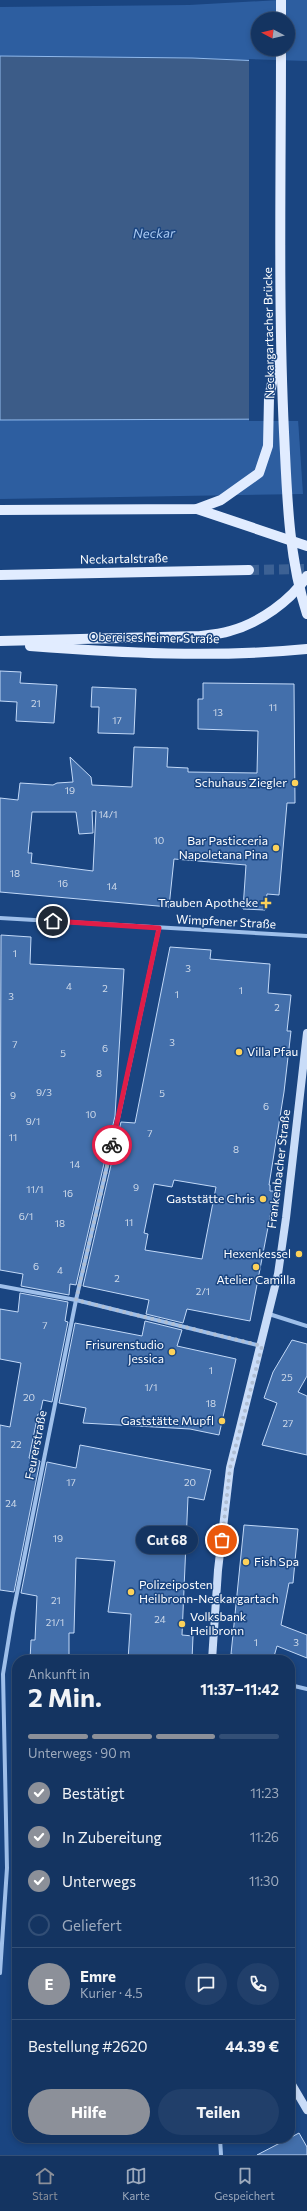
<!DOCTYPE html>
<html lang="de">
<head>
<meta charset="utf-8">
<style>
	:root { --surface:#143461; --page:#213f6a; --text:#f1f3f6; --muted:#9daabd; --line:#334f76; --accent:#8c9099 }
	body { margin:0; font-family:Commissioner,sans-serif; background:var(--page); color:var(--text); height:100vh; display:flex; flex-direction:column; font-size:15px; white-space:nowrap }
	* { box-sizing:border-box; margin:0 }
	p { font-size:13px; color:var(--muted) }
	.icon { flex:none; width:22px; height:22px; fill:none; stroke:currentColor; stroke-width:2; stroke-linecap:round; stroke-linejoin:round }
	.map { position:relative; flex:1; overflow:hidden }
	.drawer { position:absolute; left:12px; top:1655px; width:283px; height:488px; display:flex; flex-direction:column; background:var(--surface); border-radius:16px; box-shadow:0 2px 6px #0003,0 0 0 1px var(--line) }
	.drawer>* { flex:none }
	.needle { width:26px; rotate:277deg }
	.fabs { position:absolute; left:251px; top:12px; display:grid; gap:8px }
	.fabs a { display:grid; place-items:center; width:44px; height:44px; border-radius:50%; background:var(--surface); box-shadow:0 2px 6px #0003,0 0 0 1px var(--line); font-size:20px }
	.pin { position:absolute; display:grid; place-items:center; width:34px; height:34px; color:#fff; margin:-17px; border:2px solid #fff; border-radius:50%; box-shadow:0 1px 4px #0007 }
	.courier { position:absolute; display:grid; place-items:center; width:40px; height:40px; margin:-20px; border:3px solid #e11d48; border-radius:50%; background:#fff; color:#222; box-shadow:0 1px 5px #0007 }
	.bubble { position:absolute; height:28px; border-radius:14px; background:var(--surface); box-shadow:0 2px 6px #0003,0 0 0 1px var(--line); font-size:13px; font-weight:700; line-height:28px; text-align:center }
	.headline em { font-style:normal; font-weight:700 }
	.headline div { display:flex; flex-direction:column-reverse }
	.headline { display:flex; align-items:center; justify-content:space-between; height:68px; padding:0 16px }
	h1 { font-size:26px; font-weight:700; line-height:30px }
	.bar { display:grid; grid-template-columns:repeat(4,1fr); gap:6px 4px; align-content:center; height:48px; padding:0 16px }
	.bar i { height:5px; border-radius:3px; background:var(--line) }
	.bar .on { background:var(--accent) }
	.bar p { grid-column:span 4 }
	.line { display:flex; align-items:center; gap:10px; padding:0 16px; border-top:1px solid var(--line) }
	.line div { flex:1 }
	.round { display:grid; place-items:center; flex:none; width:42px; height:42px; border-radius:21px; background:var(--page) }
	ol { padding:0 16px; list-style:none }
	li { display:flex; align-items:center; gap:12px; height:44px }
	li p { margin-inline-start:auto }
	li .icon { padding:4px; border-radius:50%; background:var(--accent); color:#fff; stroke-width:4 }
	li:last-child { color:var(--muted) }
	li i { width:22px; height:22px; border:2px solid var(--line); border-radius:50% }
	.button { display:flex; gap:8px; margin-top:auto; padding:8px 16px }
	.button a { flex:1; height:46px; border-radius:24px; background:var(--accent); color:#fff; font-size:16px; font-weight:700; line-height:46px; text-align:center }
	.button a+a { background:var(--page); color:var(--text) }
	.tabs { display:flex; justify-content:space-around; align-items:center; height:56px; border-top:1px solid var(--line); background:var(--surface); font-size:11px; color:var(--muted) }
	.tabs a { display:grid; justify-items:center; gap:2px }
	.tabs .on { color:var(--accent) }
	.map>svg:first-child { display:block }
	.green { fill:#2d5ea0; fill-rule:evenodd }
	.water { fill:#3c5c88; stroke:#90b9ec }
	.pier { fill:#1a4581 }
	.building { fill:#436fab; stroke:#c2d9f8; fill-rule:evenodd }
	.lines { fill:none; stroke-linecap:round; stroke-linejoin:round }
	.primary-tunnel { stroke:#3c6194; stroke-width:10; stroke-dasharray:10 5; stroke-linecap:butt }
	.street { stroke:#9ebfea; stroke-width:4 }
	.secondary { stroke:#c9dcf8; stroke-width:8 }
	.primary { stroke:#e1ecff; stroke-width:10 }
	.done { stroke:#afbed3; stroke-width:4; stroke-dasharray:0 7.2 }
	.route { stroke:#e11d48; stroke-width:5 }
	.poi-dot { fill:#fcd15a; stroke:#1a4581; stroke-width:1.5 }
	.labels { text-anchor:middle; stroke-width:3; stroke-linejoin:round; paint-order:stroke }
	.number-label { font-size:10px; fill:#d0dbea }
	.street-label { font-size:12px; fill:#fff; stroke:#1a4581 }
	.poi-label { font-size:12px; fill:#fff; stroke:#1a4581; text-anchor:end }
	.water-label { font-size:13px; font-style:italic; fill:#a9c9f2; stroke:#1a4581 }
</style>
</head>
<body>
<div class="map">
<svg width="307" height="2155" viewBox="0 0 307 2155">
	<rect width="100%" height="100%" fill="#1a4581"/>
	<g class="green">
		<path d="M280,0H307V63L192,58L0,56V7L189,5ZM258,19H288V49H258Z"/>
		<path d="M298,419L303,494L0,499V420Z"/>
	</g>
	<path class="water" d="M0,56L192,58L307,63V419L0,420Z"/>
	<path class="pier" d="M249,59L307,61V421H249Z"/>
	<g class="building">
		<path d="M0,671L21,672L20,683L57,685L54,723L16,721L17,702L0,701Z"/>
		<path d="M203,683L294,684L295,803H287L279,895L267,894L265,910L243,909L246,865L174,859L169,907L0,892V798L18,800L20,783L53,785L57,783L73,782L70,757L91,777L92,785L132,787L134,747L168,748L167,767L188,768V772L257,773L258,731L198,729V699H203ZM92,811H96L93,871L31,863L32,853H28L32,812H76L79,834L93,833Z"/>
		<path d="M92,687L136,689L134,734L98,733L99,707H91Z"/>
		<path d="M1,935L31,937L30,964L124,969L115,1116L76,1285L70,1284L69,1295L21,1286L23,1274L0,1270Z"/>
		<path d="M170,947L211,950L210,959L270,964L268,993L291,995L287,1031H291L284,1092L269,1185H270V1191H275L250,1321L187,1309L183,1323L146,1314L149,1300L83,1286L121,1122L135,1123ZM174,1180L216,1187L202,1259L145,1250L148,1234L144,1233L154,1184L172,1187Z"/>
		<path d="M20,1293L68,1302L65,1321L68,1322L52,1402L43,1400L40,1414H38L29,1458L40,1461L14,1592L0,1590V1425L10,1427L21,1363L0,1359V1309L18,1312Z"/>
		<path d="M145,1321L182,1330L177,1346L236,1359L219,1435L190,1429L83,1423L86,1408L59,1403L75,1323L142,1336Z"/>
		<path d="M292,1340L307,1344V1376L298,1392L307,1396V1455L262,1445L277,1403L264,1398L273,1372Z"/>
		<path d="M80,1445L211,1470L204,1500L188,1497L182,1635L193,1636L192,1660H128L131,1614L108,1612L115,1561L76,1558L74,1633H69V1660H30L31,1640H35L37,1596L21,1593L47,1462L76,1468Z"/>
		<path d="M244,1525L298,1529L293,1583H289L281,1625L307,1635V1658L277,1646L273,1660H260L231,1654Z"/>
		<path d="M299,2133L307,2147V2155H257Z"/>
	</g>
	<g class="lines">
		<path class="primary-tunnel" d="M249,570L307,569"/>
		<g class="street">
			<path d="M0,918L307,936"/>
			<path d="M0,1286L76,1300L261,1346"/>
			<path d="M269,1314L307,1326"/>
			<path d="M290,1685L307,1689"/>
			<path d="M0,1973L7,1868L3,1674L13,1613L76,1300L119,1114L159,928"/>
			<path d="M220,2138L221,2155"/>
		</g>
		<g class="secondary">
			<path d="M212,1660L218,1570L230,1468L278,1274L286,1218L307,1033"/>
			<path d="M290,2081L307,2110"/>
		</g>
		<g class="primary">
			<path d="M281,0V19"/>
			<path d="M281,49C281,177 278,305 284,432C287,493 288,556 307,614"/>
			<path d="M197,509L307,546"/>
			<path d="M0,510L197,509L221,500L259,473L268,446L269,398L277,358"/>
			<path d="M0,575L249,570"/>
			<path d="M0,641L200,636C210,635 221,634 230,631C259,623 291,601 307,576"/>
			<path d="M30,646C121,653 216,658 307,649"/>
		</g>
	</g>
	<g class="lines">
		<path class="done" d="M112,1145L76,1300L262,1346L230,1468L222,1540"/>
		<path class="route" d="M53,921L159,928L112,1145"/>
	</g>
	<g class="poi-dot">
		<circle cx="295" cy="783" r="4"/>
		<circle cx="276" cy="848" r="4"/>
		<path d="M264 897h4v4h4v4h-4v4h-4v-4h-4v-4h4z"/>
		<circle cx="239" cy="1052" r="4"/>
		<circle cx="263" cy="1199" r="4"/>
		<circle cx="299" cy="1254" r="4"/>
		<circle cx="256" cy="1267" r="4"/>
		<circle cx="172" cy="1352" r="4"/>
		<circle cx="222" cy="1421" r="4"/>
		<circle cx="246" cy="1562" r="4"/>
		<circle cx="131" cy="1592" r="4"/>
		<circle cx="182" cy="1624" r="4"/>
	</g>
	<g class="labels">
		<g class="number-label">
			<text x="36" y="707">21</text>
			<text x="273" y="711">11</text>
			<text x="218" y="716">13</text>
			<text x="117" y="724">17</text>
			<text x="70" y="794">19</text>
			<text x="108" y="818">14/1</text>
			<text x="159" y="844">10</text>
			<text x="15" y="877">18</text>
			<text x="63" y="887">16</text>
			<text x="112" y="890">14</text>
			<text x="15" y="957">1</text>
			<text x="188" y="972">3</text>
			<text x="69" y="990">4</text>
			<text x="105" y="992">2</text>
			<text x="241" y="994">1</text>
			<text x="177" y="998">1</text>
			<text x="11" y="1000">3</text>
			<text x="277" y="1011">2</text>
			<text x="172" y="1046">3</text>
			<text x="15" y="1048">7</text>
			<text x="105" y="1052">6</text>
			<text x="63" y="1057">5</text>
			<text x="99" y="1077">8</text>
			<text x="44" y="1096">9/3</text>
			<text x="162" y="1097">5</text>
			<text x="13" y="1099">9</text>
			<text x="266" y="1110">6</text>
			<text x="91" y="1118">10</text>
			<text x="33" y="1125">9/1</text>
			<text x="150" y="1137">7</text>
			<text x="13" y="1141">11</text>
			<text x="236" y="1153">8</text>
			<text x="75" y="1168">14</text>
			<text x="136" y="1191">9</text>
			<text x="35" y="1193">11/1</text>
			<text x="68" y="1197">16</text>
			<text x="26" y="1220">6/1</text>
			<text x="129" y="1226">11</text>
			<text x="60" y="1227">18</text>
			<text x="36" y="1270">6</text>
			<text x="60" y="1274">4</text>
			<text x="117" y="1282">2</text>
			<text x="203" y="1295">2/1</text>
			<text x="45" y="1329">7</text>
			<text x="211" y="1374">1</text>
			<text x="287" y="1381">25</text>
			<text x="151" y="1391">1/1</text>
			<text x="29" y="1401">20</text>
			<text x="211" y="1407">18</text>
			<text x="288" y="1427">27</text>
			<text x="16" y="1448">22</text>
			<text x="71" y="1486">17</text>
			<text x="190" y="1486">20</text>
			<text x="11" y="1507">24</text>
			<text x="58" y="1542">19</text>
			<text x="56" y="1604">21</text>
			<text x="160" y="1623">24</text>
			<text x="55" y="1626">21/1</text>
			<text x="256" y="1646">1</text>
			<text x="296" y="1646">3</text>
		</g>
		<g class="street-label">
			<text transform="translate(269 333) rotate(-91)" y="4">Neckargartacher Brücke</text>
			<text transform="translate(124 559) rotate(-1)" y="4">Neckartalstraße</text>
			<text transform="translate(154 638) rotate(1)" y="4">Obereisesheimer Straße</text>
			<text transform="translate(226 922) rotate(3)" y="4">Wimpfener Straße</text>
			<text transform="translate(279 1169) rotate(-83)" y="4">Frankenbacher Straße</text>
			<text transform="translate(36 1445) rotate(-79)" y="4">Feurerstraße</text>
		</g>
		<g class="poi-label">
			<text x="287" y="787">Schuhaus Ziegler</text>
			<text x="268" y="845">Bar Pasticceria<tspan x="268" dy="14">Napoletana Pina</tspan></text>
			<text x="258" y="907">Trauben Apotheke</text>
			<text x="247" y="1056" text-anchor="start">Villa Pfau</text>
			<text x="255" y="1203">Gaststätte Chris</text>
			<text x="291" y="1258">Hexenkessel</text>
			<text x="256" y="1284" text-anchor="middle">Atelier Camilla</text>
			<text x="164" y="1349">Frisurenstudio<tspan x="164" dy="14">Jessica</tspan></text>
			<text x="214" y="1425">Gaststätte Mupfl</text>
			<text x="254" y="1566" text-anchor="start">Fish Spa</text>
			<text x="139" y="1589" text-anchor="start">Polizeiposten<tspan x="139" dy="14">Heilbronn-Neckargartach</tspan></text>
			<text x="190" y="1621" text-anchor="start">Volksbank<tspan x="190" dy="14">Heilbronn</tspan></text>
		</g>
		<g class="water-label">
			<text transform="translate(154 233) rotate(-1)" y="5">Neckar</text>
		</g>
	</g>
</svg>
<div class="fabs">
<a><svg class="needle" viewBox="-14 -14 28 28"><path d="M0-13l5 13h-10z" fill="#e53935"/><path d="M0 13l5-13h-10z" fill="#9daabd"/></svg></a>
</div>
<div class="pin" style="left:222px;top:1540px;background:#ea580c"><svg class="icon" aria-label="bag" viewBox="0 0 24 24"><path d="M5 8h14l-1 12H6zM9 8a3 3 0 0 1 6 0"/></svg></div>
<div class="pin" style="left:53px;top:921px;background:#1f2937"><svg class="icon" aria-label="home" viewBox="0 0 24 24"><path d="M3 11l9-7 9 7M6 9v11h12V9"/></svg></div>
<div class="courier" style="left:112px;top:1145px"><svg class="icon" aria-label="bike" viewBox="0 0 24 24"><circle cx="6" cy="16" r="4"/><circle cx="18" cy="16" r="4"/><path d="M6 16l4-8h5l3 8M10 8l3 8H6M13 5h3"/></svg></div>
<div class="bubble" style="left:136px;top:1526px;width:62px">Cut 68</div>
<section class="drawer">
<div class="headline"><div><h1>2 Min.</h1><p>Ankunft in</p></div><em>11:37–11:42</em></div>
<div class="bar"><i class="on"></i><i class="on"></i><i class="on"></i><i></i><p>Unterwegs · 90 m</p></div>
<ol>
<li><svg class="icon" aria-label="check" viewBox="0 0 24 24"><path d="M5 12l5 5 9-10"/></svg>Bestätigt<p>11:23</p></li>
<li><svg class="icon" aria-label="check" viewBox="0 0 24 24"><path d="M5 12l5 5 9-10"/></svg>In Zubereitung<p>11:26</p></li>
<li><svg class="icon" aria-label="check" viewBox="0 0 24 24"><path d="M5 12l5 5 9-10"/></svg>Unterwegs<p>11:30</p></li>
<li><i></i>Geliefert</li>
</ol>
<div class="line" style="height:72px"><b class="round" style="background:var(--accent);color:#fff">E</b><div><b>Emre</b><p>Kurier · 4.5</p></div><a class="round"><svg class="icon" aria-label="chat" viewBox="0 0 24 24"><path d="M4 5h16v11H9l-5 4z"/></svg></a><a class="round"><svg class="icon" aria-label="phone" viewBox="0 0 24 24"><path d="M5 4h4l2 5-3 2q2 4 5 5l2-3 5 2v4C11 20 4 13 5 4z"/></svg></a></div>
<div class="line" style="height:52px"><div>Bestellung #2620</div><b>44.39 €</b></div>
<div class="button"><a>Hilfe</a><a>Teilen</a></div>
</section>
</div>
<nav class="tabs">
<a class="on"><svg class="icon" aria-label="home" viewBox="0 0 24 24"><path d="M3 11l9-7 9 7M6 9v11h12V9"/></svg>Start</a>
<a><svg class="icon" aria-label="map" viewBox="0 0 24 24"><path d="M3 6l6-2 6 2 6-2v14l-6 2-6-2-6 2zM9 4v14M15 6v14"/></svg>Karte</a>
<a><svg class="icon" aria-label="saved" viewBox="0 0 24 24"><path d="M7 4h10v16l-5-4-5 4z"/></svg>Gespeichert</a>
</nav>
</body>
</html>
